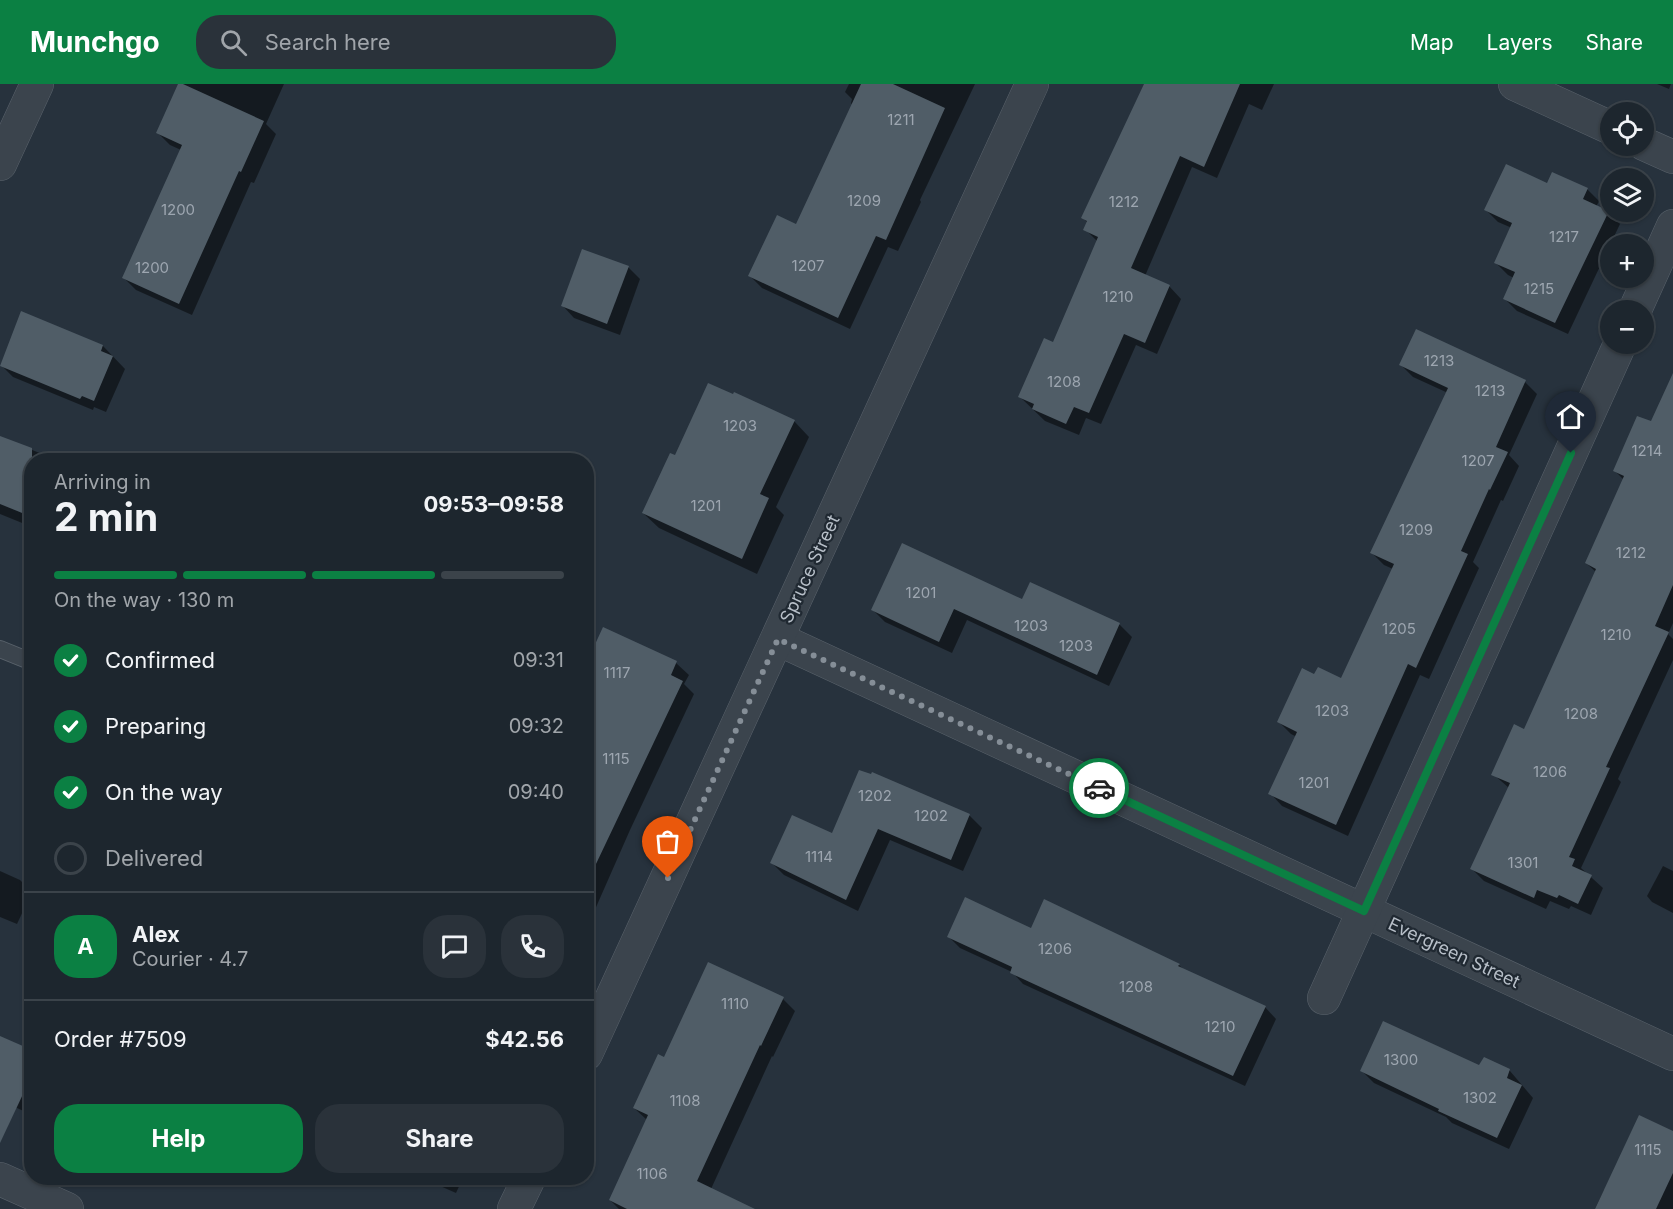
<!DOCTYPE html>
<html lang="en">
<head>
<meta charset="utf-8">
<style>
	:root { --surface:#1d262e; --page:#2a323a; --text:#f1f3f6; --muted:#a0a5aa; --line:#3b434a; --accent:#0b8043 }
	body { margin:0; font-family:Inter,sans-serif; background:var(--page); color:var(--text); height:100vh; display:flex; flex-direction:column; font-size:22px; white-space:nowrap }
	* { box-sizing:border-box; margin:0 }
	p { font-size:20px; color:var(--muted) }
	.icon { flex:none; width:33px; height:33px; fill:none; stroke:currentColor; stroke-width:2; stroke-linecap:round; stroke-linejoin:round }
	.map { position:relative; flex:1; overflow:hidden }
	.sheet { position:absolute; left:24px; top:369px; width:570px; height:732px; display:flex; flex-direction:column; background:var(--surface); border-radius:24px; box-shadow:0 2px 4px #0004,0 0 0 2px var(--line) }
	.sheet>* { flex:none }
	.buttons { position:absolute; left:1600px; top:18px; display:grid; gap:12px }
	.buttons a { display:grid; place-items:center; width:54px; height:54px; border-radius:50%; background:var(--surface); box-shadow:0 2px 4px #0004,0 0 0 2px var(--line); font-size:30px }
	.pin { position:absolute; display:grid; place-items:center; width:51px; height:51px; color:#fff; margin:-62px -26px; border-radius:50% 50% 50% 0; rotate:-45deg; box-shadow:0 0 6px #0007 }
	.pin .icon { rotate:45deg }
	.courier { position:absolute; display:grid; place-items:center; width:60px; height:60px; margin:-30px; border:4px solid #0b8043; border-radius:50%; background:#fff; color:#222; box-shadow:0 2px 8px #0007 }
	.summary em { font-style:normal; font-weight:700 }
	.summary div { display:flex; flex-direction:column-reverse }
	.summary { display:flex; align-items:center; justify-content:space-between; height:102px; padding:0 30px }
	h1 { font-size:39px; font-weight:700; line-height:45px }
	.bar { display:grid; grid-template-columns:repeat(4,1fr); gap:9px 6px; align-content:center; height:72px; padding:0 30px }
	.bar i { height:8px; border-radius:4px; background:var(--line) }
	.bar .active { background:var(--accent) }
	.bar p { grid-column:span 4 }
	.line { display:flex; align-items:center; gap:15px; padding:0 30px; border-top:2px solid var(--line) }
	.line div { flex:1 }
	.round { display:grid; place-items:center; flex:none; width:63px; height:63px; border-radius:24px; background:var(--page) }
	ol { padding:0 30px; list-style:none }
	li { display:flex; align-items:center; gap:18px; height:66px }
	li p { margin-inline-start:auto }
	li .icon { padding:6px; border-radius:50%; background:var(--accent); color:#fff; stroke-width:4 }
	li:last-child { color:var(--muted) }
	li i { width:33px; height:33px; border:3px solid var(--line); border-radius:50% }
	.button { display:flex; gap:12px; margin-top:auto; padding:12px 30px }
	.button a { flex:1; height:69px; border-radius:24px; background:var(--accent); color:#fff; font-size:24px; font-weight:700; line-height:69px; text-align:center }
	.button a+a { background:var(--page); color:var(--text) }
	header { display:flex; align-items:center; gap:36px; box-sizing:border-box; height:84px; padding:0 30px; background:var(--accent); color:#fff }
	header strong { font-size:28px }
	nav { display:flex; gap:33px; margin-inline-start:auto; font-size:21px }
	.search { width:420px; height:54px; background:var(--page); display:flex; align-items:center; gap:15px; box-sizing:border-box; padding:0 21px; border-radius:24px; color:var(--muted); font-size:22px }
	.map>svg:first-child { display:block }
	.shadow { fill:#0007 }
	.building { fill:#505d67 }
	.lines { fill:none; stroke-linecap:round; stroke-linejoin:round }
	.lane-casing { stroke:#59626b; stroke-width:18 }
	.street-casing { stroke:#59626b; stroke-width:34 }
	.lane { stroke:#3b444d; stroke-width:16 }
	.street { stroke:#3b444d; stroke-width:33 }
	.done { stroke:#858e97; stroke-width:6; stroke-dasharray:0 10.8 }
	.route { stroke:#0b8043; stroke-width:8 }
	.labels { text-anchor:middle; stroke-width:4.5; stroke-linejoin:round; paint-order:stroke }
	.number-label { font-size:15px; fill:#9da6b0 }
	.street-label { font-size:18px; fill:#b7bfc8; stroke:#202932 }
</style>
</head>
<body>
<header>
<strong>Munchgo</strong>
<div class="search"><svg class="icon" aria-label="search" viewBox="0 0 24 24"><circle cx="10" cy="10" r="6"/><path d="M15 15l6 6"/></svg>Search here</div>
<nav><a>Map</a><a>Layers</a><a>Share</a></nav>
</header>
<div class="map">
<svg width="1673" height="1125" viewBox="0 0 1673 1125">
	<rect width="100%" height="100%" fill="#27323d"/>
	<g class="shadow">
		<path d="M180,0H284L266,40L276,50L254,99L251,98L192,231L136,206L124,194L181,66L170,61L158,49Z"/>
		<path d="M849,0H975L920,116L921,118L898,167L888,163L850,245L762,204L750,192L797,142L853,22L851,19L852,15L845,8Z"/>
		<path d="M1145,0H1274L1262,26L1249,20L1217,94L1192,83L1145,192L1169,202L1181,215L1157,270L1136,261L1101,340L1086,334L1079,351L1045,337L1019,312L1053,260L1098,158L1085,145L1088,139L1083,134Z"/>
		<path d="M1657,0H1671L1669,5Z"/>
		<path d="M1548,101L1587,105L1599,117L1596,123L1608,128L1620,140L1568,250L1517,227L1505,215L1514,194L1508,191L1496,179L1512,144L1498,138L1486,126Z"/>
		<path d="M628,183L640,195L620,251L574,234L562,221Z"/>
		<path d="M103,262L125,285L106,328L94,323L93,326L13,293L1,281Z"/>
		<path d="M1401,281L1525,298L1537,310L1509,371L1519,382L1503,417L1501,416L1473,478L1479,484L1429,595L1420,591L1348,752L1282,722L1270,709L1297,653L1291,650L1279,638L1315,592L1342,596L1393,485L1384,481L1372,469L1448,309L1413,293Z"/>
		<path d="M1673,293V539L1668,550L1673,555V576L1618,695L1621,698L1581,784L1603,804L1591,831L1571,822L1569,825L1550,817L1546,825L1484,797L1472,785L1509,704L1493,690L1524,647L1596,488L1586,479L1624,396L1615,387L1651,339Z"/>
		<path d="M794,337L809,353L776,423L784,431L757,490L659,444L643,429Z"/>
		<path d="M0,353L57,376H32V443L0,430Z"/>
		<path d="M1031,500L1120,541L1132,553L1109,602L967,536L952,569L885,538L873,526L1023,517Z"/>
		<path d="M604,545L676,579L689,591L684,600L694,610L630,746L586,846V584Z"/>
		<path d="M873,690L970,732L982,744L963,787L890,756L858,827L784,791L772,779L833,751Z"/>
		<path d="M1663,782L1673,787V829L1652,818L1647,812Z"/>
		<path d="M0,787L20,796L32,808L17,840L0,833Z"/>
		<path d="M948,852L1179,881L1185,887L1265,923L1276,935L1245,1002L1023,900L1012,888L960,864Z"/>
		<path d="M783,915L795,927L773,973L772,972L711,1105L743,1125H619L610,1116L647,1036L634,1024L664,975Z"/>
		<path d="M0,953L32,968V1031L0,1016Z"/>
		<path d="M1484,975L1510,987L1533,1014L1509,1065L1452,1039L1446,1033L1374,999L1362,987L1480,983Z"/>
		<path d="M1673,1048V1125H1595L1604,1106H1605Z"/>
		<path d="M170,1094H196L192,1103Z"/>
		<path d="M422,1094H463L456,1109Z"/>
	</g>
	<g class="building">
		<path d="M178,0H183L264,37L241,88L239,87L179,220L122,194L182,61L156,49Z"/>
		<path d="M861,0H893L945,24L886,156L876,152L838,234L748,192L777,131L796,140Z"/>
		<path d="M1144,0H1240L1204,83L1180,72L1131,184L1170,201L1145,259L1124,250L1089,329L1074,323L1066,340L1032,325L1034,320L1018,313L1044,254L1053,258L1098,153L1083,146L1087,137L1081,134Z"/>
		<path d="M1506,80L1547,99L1552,88L1588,104L1583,115L1609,127L1555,239L1503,215L1515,188L1494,179L1512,139L1484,126Z"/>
		<path d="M582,165L629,182L607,240L561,222Z"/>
		<path d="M21,227L103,261L101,267L113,272L94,317L82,312L80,315L0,282Z"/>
		<path d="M1416,245L1526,296L1496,363L1508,368L1490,406L1489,405L1461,467L1468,470L1416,584L1408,580L1336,741L1268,710L1297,648L1277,638L1302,584L1314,590L1318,583L1341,594L1394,480L1370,469L1448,304L1399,281Z"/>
		<path d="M1673,289V501L1655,542L1669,548L1606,683L1610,684L1569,773L1575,775L1572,782L1592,791L1578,820L1559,811L1557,814L1537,806L1534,814L1470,785L1510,699L1491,691L1514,640L1524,645L1596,485L1585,479L1624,392L1613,387L1637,332L1651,337Z"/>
		<path d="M708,299L733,310L734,308L795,336L760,410L769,414L742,475L642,429L670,369L675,371Z"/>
		<path d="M0,352L32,364V433L0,420Z"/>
		<path d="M902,459L1022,515L1030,498L1120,539L1097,591L954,525L939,558L871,526Z"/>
		<path d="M603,543L677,577L671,591L683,597L586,801V580Z"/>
		<path d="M859,686L871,690L872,688L970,730L951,776L878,745L846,816L770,779L792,731L832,749Z"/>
		<path d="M965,813L1031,844L1044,815L1180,880L1178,882L1266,922L1233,992L1010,889L1012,883L947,853Z"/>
		<path d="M708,878L784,913L761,962L760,961L697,1097L755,1125H627L609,1116L648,1031L633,1024L658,970L664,973Z"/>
		<path d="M1383,937L1479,981L1484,973L1510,985L1507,994L1522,1001L1497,1054L1438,1027L1439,1025L1360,987Z"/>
		<path d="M0,952L32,966V991L0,1059Z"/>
		<path d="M1639,1031L1673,1047V1089L1656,1125H1595Z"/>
	</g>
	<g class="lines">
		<defs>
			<path id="lane" d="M0,565L32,578"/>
			<g id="street">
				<path d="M1515,0L1611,44"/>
				<path d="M1644,60L1673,73"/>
				<path d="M0,80L37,0"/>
				<path d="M1635,226L1673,142"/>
				<path d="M778,555L1673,970"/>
				<path d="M1324,914L1620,260"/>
				<path d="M586,970L1032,0"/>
				<path d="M0,1095L67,1125"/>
				<path d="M514,1125L529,1094"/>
			</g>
		</defs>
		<use href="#lane" class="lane-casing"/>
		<use href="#street" class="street-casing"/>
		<use href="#lane" class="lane"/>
		<use href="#street" class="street"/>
	</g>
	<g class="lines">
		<path class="done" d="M668,794L778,555L1099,704"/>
		<path class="route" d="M1099,704L1364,827L1571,369"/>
	</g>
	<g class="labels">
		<g class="number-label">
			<text x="901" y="41">1211</text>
			<text x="864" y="122">1209</text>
			<text x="1124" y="123">1212</text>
			<text x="178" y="131">1200</text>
			<text x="1564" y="158">1217</text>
			<text x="808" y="187">1207</text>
			<text x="152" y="189">1200</text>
			<text x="1539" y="210">1215</text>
			<text x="1118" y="218">1210</text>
			<text x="1439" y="282">1213</text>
			<text x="1064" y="303">1208</text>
			<text x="1490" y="312">1213</text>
			<text x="740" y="347">1203</text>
			<text x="1647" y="372">1214</text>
			<text x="1478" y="382">1207</text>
			<text x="706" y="427">1201</text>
			<text x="1416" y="451">1209</text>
			<text x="1631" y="474">1212</text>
			<text x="921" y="514">1201</text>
			<text x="1031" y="547">1203</text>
			<text x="1399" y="550">1205</text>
			<text x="1616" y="556">1210</text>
			<text x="1076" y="567">1203</text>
			<text x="617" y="594">1117</text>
			<text x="1332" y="632">1203</text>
			<text x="1581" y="635">1208</text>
			<text x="616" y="680">1115</text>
			<text x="1550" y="693">1206</text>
			<text x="1314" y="704">1201</text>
			<text x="875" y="717">1202</text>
			<text x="931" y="737">1202</text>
			<text x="819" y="778">1114</text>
			<text x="1523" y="784">1301</text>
			<text x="1055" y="870">1206</text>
			<text x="1136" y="908">1208</text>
			<text x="735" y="925">1110</text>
			<text x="1220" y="948">1210</text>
			<text x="1401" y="981">1300</text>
			<text x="1480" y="1019">1302</text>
			<text x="685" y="1022">1108</text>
			<text x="1648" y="1071">1115</text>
			<text x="652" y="1095">1106</text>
		</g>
		<g class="street-label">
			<text transform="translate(810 485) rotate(-65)" y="6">Spruce Street</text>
			<text transform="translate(1454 869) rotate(25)" y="6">Evergreen Street</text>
		</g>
	</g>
</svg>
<div class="buttons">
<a><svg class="icon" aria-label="locate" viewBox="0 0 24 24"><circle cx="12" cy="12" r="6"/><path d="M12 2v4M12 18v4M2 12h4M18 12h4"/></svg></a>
<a><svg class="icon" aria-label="layers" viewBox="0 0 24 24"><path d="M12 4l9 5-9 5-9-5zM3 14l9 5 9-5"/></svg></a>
<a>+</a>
<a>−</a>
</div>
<div class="pin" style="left:668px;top:794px;background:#ea580c"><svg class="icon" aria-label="bag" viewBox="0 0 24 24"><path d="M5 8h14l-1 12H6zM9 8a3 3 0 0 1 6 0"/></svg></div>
<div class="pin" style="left:1571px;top:369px;background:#1f2937"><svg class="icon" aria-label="home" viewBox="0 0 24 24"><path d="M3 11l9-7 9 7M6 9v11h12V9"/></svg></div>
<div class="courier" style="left:1099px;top:704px"><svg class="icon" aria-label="car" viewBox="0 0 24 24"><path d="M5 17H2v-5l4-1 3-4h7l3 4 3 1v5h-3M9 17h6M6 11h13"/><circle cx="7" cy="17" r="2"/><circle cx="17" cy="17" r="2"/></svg></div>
<section class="sheet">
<div class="summary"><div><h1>2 min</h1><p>Arriving in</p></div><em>09:53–09:58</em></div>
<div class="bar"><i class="active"></i><i class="active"></i><i class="active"></i><i></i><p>On the way · 130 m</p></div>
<ol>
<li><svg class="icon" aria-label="check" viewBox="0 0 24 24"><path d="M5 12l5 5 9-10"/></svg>Confirmed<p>09:31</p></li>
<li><svg class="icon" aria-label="check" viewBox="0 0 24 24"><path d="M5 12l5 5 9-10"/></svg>Preparing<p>09:32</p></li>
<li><svg class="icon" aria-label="check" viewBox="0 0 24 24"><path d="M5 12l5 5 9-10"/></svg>On the way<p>09:40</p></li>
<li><i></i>Delivered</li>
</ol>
<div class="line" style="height:108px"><b class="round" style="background:var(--accent);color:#fff">A</b><div><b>Alex</b><p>Courier · 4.7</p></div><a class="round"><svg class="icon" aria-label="chat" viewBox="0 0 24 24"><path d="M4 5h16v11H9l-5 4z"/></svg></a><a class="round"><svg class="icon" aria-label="phone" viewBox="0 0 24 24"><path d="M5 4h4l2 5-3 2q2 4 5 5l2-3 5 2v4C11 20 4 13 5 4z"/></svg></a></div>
<div class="line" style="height:78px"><div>Order #7509</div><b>$42.56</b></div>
<div class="button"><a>Help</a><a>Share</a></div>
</section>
</div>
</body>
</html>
